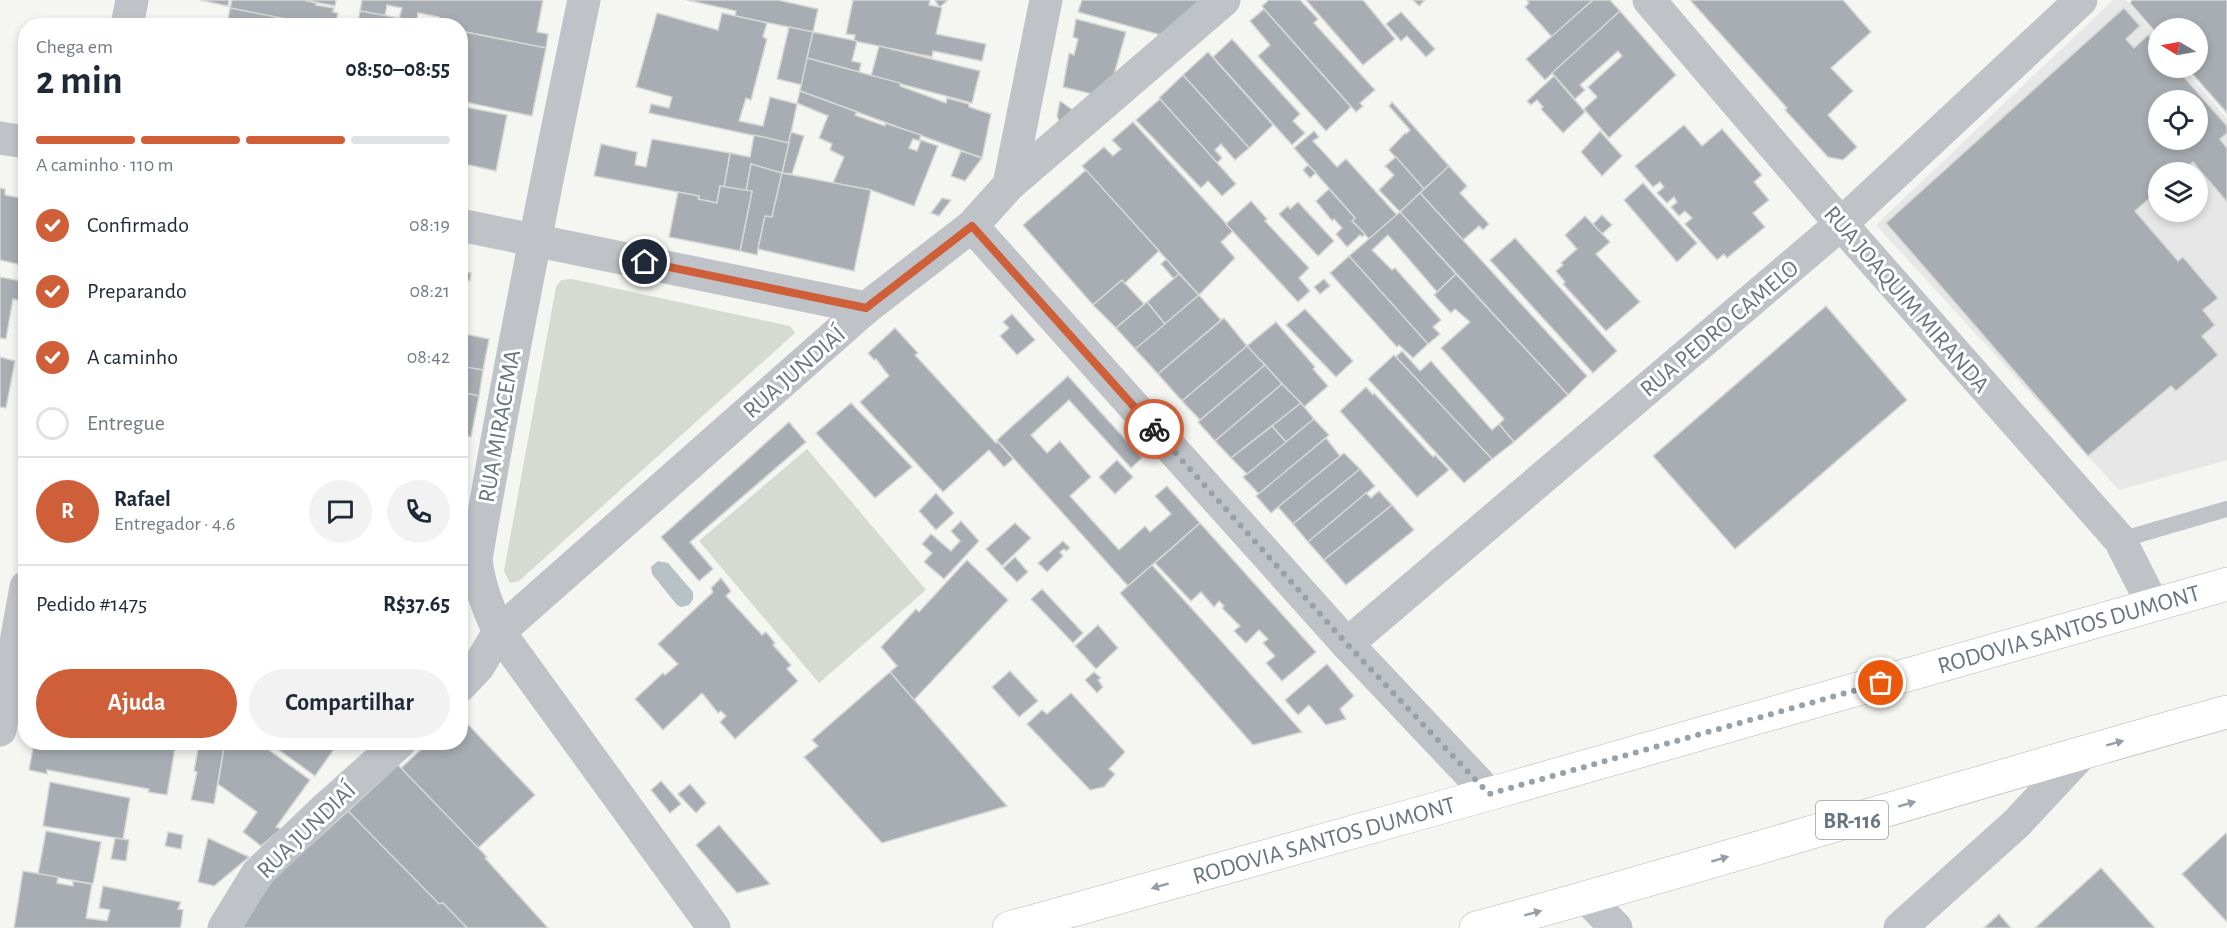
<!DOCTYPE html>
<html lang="pt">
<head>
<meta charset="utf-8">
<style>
	:root { --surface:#fff; --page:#f2f2f3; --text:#1f2937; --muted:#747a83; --line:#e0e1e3; --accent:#cf5f39 }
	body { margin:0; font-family:"Alegreya Sans",sans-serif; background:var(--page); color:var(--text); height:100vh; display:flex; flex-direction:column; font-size:22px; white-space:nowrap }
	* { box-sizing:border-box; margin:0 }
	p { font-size:20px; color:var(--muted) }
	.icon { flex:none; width:33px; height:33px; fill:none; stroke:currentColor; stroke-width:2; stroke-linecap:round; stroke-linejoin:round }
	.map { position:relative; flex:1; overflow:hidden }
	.drawer { position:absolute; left:18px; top:18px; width:450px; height:732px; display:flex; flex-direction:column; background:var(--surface); border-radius:24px; box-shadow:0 3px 9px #0003 }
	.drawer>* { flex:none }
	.needle { width:39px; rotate:280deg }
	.fabs { position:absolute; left:2148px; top:18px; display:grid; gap:12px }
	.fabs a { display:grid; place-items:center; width:60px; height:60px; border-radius:50%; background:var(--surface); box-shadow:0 3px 9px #0003; font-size:30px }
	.pin { position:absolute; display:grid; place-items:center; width:51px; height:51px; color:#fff; margin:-26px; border:3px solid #fff; border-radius:50%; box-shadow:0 2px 6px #0007 }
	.courier { position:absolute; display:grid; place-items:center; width:60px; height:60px; margin:-30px; border:4px solid #cf5f39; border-radius:50%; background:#fff; color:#222; box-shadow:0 2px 8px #0007 }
	.headline em { font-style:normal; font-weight:600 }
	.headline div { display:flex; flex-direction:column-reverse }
	.headline { display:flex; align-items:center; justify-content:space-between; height:102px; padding:0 18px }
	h1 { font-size:39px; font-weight:600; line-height:45px }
	.bar { display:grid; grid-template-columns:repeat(4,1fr); gap:9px 6px; align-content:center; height:72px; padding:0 18px }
	.bar i { height:8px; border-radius:4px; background:var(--line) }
	.bar .on { background:var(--accent) }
	.bar p { grid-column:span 4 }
	.line { display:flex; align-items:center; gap:15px; padding:0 18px; border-top:2px solid var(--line) }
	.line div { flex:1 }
	.round { display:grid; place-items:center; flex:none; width:63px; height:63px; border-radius:32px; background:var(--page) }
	ol { padding:0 18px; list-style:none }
	li { display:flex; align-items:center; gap:18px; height:66px }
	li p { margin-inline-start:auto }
	li .icon { padding:6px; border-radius:50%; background:var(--accent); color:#fff; stroke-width:4 }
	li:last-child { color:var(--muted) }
	li i { width:33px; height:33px; border:3px solid var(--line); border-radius:50% }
	.button { display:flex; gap:12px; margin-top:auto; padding:12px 18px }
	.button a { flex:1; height:69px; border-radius:36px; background:var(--accent); color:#fff; font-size:24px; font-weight:600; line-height:69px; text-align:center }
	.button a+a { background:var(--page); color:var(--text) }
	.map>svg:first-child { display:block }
	.built { fill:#e6e7e6; fill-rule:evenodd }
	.green { fill:#d5dad2 }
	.water { fill:#b8c1c5 }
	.building { fill:#a7adb2; stroke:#d7d7d5; stroke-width:1.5; fill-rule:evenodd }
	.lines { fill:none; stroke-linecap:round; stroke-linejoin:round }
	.highway-casing { stroke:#b2b5b8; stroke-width:34 }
	.lane { stroke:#bfc2c6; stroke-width:16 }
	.street { stroke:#bfc2c6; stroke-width:33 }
	.highway { stroke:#fff; stroke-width:33 }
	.oneway { fill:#959ea6 }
	.done { stroke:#99a1a8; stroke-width:6; stroke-dasharray:0 10.8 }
	.route { stroke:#cf5f39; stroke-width:8 }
	.labels { text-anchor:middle; stroke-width:6; stroke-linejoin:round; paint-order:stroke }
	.shield { fill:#fff; stroke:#959ea6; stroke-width:1.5 }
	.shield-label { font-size:22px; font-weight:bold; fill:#687480 }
	.street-label { font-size:24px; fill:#687480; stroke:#fff }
</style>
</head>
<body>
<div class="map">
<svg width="2227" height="928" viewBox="0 0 2227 928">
	<rect width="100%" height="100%" fill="#f5f5f2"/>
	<path class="built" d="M2113,0H2126L2158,38V68H2184L2227,119V460L2119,490L1876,225ZM2158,100H2198V140H2158ZM2158,172H2198V212H2158Z"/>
	<g class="green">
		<path d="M572,279L790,326L795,333L519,581L510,583L504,571L556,287L561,280Z"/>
		<path d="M807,449L926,590L819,683L699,541Z"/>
	</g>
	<path class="water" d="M658,561L668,563L693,592V599L689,605L681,607L677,605L652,574L651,567Z"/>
	<g class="building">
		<path d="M200,0H229L228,6Z"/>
		<path d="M232,0H304L316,3V5L334,8L333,12L338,13L335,26H319L239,10L230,8Z"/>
		<path d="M304,0H336L335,6Z"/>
		<path d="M362,0H543L537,32L548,34L546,48L460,31V26H438L439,17L418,13L417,22L399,18L402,8L387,5L385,16L360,11Z"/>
		<path d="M687,0H778L818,9L813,32L735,16L736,11Z"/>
		<path d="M853,0H930L929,5L939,7L935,0H948L940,7L942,8L936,34L986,44L982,61L933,51L932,57L854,41L855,35L846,34Z"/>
		<path d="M1082,0H1197L1202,1L1164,36L1078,12Z"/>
		<path d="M1269,0H1300L1318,19L1314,23L1375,90L1360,103L1363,106L1356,112L1264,9L1262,6Z"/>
		<path d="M1306,0H1363L1395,39L1363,65Z"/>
		<path d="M1413,0H1425L1419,6Z"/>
		<path d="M1527,0H1593L1552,37L1525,7L1529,3Z"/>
		<path d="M1593,0H1610L1620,11L1545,80L1526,59Z"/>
		<path d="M1690,0H1843L1871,32L1831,68L1853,91L1828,115L1857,147L1843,160L1828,157L1785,110L1787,108Z"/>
		<path d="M2132,0H2227V113L2187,68H2198V28H2158V35L2130,3Z"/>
		<path d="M230,8L312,24L311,26H227Z"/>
		<path d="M2124,8L2140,26L2126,39L2134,48L2148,35L2158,47V68H2176L2227,126V133L2220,139L2227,148V202L2193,162L2181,172H2158V191L2135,211L2178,261L2183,257L2218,298L2203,310L2215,325L2202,336L2218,355L2176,391L2171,386L2088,456L1886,223ZM2158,100H2198V140H2158Z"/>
		<path d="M1264,9L1351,107L1326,131L1258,56L1270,45L1250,21Z"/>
		<path d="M360,11L399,18L433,26H357Z"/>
		<path d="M1620,11L1676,75L1609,138L1584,109L1597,97L1588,87L1622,56L1618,51L1580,85L1585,90L1575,99L1552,73Z"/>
		<path d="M1401,12L1435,49L1426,57L1407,36L1401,41L1386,24Z"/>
		<path d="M657,13L718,30L722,13L767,23L763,37L767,39L751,100L746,98L739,121L763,126L770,97L797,104L789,143L649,113L651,104L669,108L672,97L636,87Z"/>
		<path d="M1076,19L1126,32L1113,78L1096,95L1063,87L1069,53L1074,55L1078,39L1073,37Z"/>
		<path d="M789,27L813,32L802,85L777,79Z"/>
		<path d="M460,31L546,48L532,116L460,101Z"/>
		<path d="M813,32L857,41L852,61L861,63L859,72L807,58Z"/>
		<path d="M1232,39L1300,114L1293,121L1305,133L1292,145L1213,57Z"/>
		<path d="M879,46L980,71L972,103L871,76Z"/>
		<path d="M1208,52L1273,125L1249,148L1183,75Z"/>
		<path d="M807,58L900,83V86L946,103L947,98L969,104V107L991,114L982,158L800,91Z"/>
		<path d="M1183,75L1249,148L1235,160L1221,144L1215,150L1222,158L1217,163L1159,98Z"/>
		<path d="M1554,76L1585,112L1563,133L1541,109L1543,107L1537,100L1531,105L1527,101Z"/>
		<path d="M800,91L857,112L855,115L885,126V123L921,135L919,141L913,139L909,148L917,151L921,140L938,146L914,206L871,190L833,183L844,157L830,150L832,144L819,138L828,116L797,103Z"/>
		<path d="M1160,99L1236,184L1222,196L1208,181L1201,188L1136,120Z"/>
		<path d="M1060,101L1077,113L1059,121L1057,116Z"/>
		<path d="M1392,102L1449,166L1424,189L1389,150L1405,133L1406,134L1410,130L1389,106Z"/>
		<path d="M460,106L507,115L496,171L460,163Z"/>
		<path d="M1133,122L1233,231L1221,242L1235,258L1199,295L1082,166L1104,147L1113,156L1121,149L1112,140Z"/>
		<path d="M1684,125L1702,146L1722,129L1762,175L1754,182L1769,200L1753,213L1765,227L1727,258L1724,254L1717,260L1685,224L1692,218L1685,211L1679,216L1671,207L1677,202L1674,197L1667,203L1657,193L1664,187L1660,182L1653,187L1635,166Z"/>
		<path d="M1314,131L1319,137L1313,141L1337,167L1346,159L1397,215L1369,239L1352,221L1355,218L1294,148Z"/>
		<path d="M1600,131L1622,156L1602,176L1581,152Z"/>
		<path d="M791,132L804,136L792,174L782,173Z"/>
		<path d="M754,135L789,143L782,173L751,164L746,191L724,187L730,153L750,157Z"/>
		<path d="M652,139L730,153L724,187L720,186L717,203L698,199L699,196L594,176L601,144L637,152L635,165L646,167Z"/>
		<path d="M961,151L982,158L965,181L951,176Z"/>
		<path d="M1396,157L1424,189L1400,212L1379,190L1394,175L1385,166Z"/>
		<path d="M751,164L782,173L772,217L765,216L757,255L740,251L752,191H746Z"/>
		<path d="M1308,165L1316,173L1310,178L1303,170Z"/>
		<path d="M1449,166L1467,186L1460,193L1489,224L1483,230L1479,226L1463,240L1420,193Z"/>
		<path d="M1086,170L1159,251L1125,283L1121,281L1093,305L1023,225Z"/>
		<path d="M782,173L871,190L854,271L758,249L765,216L772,217Z"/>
		<path d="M1643,183L1697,243L1677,262L1624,200Z"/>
		<path d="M720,186L752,191L740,251L669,237L678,192L699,196L698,199L717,203Z"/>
		<path d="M0,188L5,189V195L26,199V266L0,260Z"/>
		<path d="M1329,189L1355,218L1352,221L1365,234L1362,237L1360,235L1347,247L1336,234L1342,228L1334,219L1332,221L1316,201Z"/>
		<path d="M1420,193L1587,376L1568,395L1400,212Z"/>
		<path d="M942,198L951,200L939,216L931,213Z"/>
		<path d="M1251,201L1267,219L1265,221L1309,268L1299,278L1310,291L1298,302L1226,224Z"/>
		<path d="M1298,202L1334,241L1318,256L1279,214L1288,206L1290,209Z"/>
		<path d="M1400,212L1456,274L1437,292L1388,235L1372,250L1392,270L1395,268L1441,320L1433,327L1440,334L1428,344L1349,256Z"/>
		<path d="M1602,215L1612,225L1602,234L1593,224Z"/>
		<path d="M1585,216L1610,242L1596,254L1640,302L1606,331L1563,284L1565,282L1556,271L1563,265L1561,263L1577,249L1565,235Z"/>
		<path d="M1515,238L1617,351L1593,373L1490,260Z"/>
		<path d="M1349,256L1428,344L1413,358L1399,345L1397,347L1330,273Z"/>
		<path d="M1166,259L1179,274L1174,279L1161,264Z"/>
		<path d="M460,271L471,273L470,281L460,279Z"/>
		<path d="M1179,274L1199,295L1165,324L1147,302Z"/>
		<path d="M1456,274L1568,395L1514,442L1499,424L1504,419L1441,348L1470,322L1455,309L1451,313L1434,295Z"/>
		<path d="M0,277L26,282V302L13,299L6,339L0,338Z"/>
		<path d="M1324,279L1330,286L1320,294L1314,287Z"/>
		<path d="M1122,280L1144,304L1116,328L1093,305Z"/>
		<path d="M1199,295L1221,320L1158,374L1135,349Z"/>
		<path d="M1147,302L1165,324L1135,349L1116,328Z"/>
		<path d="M1826,306L1907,400L1735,549L1653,456Z"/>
		<path d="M1305,309L1353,361L1336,377L1286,325Z"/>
		<path d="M1012,314L1035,340L1017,355L1000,336L1009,328L1003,322Z"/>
		<path d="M1224,318L1247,346L1182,401L1158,374Z"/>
		<path d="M1276,322L1315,367L1313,369L1328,386L1304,407L1247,346Z"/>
		<path d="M895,328L918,353L915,355L996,443L998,442L1013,459L1004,467L989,450L943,492L860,402L889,376L876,359L874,360L868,353Z"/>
		<path d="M460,333L489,339L483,370L460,366Z"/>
		<path d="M1247,346L1265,365L1200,420L1182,401Z"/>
		<path d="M1402,351L1420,371L1431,361L1492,430L1499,424L1514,442L1492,459L1396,357Z"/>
		<path d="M1394,355L1492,459L1464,483L1368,379Z"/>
		<path d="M0,357L15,361L6,408L0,407Z"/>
		<path d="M1265,365L1282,384L1215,441L1198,422Z"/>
		<path d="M460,366L483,370L479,396L460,392Z"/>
		<path d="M1068,376L1142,458L1131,468L1069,400L1031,435L1047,453L1060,441L1091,477L1070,496L1119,550L1145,526L1150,532L1171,514L1155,496L1167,486L1200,523L1128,586L997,440Z"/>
		<path d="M1282,384L1301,403L1231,458L1215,441Z"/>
		<path d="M1366,387L1373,395L1374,393L1433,457L1435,455L1449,470L1417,497L1340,411Z"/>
		<path d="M460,392L479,396L471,437L460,435Z"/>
		<path d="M851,403L912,467L875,498L816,433Z"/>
		<path d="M1301,403L1314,419L1286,442L1272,426Z"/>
		<path d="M1314,419L1329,435L1259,494L1243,477Z"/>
		<path d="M789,422L806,442L690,542L713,569L699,581L661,537Z"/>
		<path d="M1272,426L1286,442L1247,474L1231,458Z"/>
		<path d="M1326,438L1340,456L1271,513L1256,496Z"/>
		<path d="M1344,453L1360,469L1293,524L1278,507Z"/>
		<path d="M460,458L467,459L460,496Z"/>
		<path d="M1117,460L1133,477L1115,494L1099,477Z"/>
		<path d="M1360,469L1375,486L1308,542L1293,524Z"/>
		<path d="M1379,491L1392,505L1324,560L1308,542L1366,493L1371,498Z"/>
		<path d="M936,493L954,513L936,530L919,511Z"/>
		<path d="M1392,505L1414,530L1346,585L1324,560Z"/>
		<path d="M961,521L979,541L944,579L924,562L932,553L922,544L931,534L951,551L960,541L951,531Z"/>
		<path d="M1015,523L1031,538L1002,566L986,549Z"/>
		<path d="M1200,523L1316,652L1282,681L1266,663L1275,656L1263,643L1268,639L1259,630L1246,643L1234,631L1240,626L1222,608L1224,606L1219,601L1214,607L1201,592L1191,601L1155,563Z"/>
		<path d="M1063,541L1070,548L1066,551L1064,549L1060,552L1063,556L1047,572L1038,563Z"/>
		<path d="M1015,557L1028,572L1017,582L1003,568Z"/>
		<path d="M967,560L1008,600L914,700L890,672L897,666L881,647L916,609L919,612Z"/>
		<path d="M1152,565L1223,643L1302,732L1253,745L1120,593Z"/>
		<path d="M721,578L731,591L726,596L762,635L766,632L775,643L773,645L791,665L787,669L798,681L735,739L720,722L726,716L721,711L718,713L702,693L663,730L635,699L663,673L665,675L678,664L658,644L713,592L711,588Z"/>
		<path d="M1042,589L1083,633L1073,643L1031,599Z"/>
		<path d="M1098,625L1118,648L1096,669L1075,646Z"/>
		<path d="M1327,664L1354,696L1340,709L1346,719L1326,725L1309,705L1298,715L1285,700Z"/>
		<path d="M1010,671L1038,701L1019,717L992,687Z"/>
		<path d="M890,672L896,679L1007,806L882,843L804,757L818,746L812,740Z"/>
		<path d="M1094,672L1101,678L1098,680L1103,687L1097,693L1085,680Z"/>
		<path d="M1071,693L1125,752L1109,769L1115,774L1104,787L1090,790L1027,724L1042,710L1047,714Z"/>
		<path d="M460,716L535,795L478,848L401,768L429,742H460Z"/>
		<path d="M34,742H176L167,795L148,792L149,789L47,770V774L29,770Z"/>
		<path d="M202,742H225L214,804L191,800L197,772L194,771L199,744L202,745Z"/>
		<path d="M225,742H258L310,780L276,827L281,829L261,846L243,832L257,812L218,784Z"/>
		<path d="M268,742H339L315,776Z"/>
		<path d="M398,765L487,857L485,858L548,928H467L443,903L439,904L348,811Z"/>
		<path d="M661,781L681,804L670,813L651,790Z"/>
		<path d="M50,782L130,798L123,839L43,826Z"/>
		<path d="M690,784L706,803L696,813L678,794Z"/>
		<path d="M348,811L439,904L443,903L467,928H238L275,877Z"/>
		<path d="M719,825L770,884L737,893L696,845Z"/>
		<path d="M46,831L101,842L93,884L38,874Z"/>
		<path d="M168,832L183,835L181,849L165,846Z"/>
		<path d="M2226,833L2227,834V922L2182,874Z"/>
		<path d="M115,838L129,840L126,861L111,859Z"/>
		<path d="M208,838L249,857L214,886L198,882Z"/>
		<path d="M2101,868L2155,928H2035Z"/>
		<path d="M23,871L58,877L57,883L73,886V881L92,884L86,918L107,921L110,910L99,908L103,886L181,902L178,909L183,910L181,926L180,928H14Z"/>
		<path d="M1999,914L2011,928H1984Z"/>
	</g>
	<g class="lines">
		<defs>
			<g id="highway">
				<path id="s1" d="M1009,928L1489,794L2227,584"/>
				<path d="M1476,928C1728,860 1976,781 2227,712"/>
			</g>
		</defs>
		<use href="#highway" class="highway-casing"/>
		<path class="lane" d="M2120,540L2227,509"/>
		<g class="street">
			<path d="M584,0C545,186 508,372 476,559C479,586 488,608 499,632L714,928"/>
			<path d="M1649,0L1841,224L2120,540L2153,605"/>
			<path d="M127,26L132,0"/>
			<path d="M0,138L26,142"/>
			<path d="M1009,185L1046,0"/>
			<path d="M460,225L866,308"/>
			<path d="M972,226L1347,644L1489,794"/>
			<path d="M1347,644L1841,224L2081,0"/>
			<path d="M460,686L478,667L499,632L866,308L972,226L1009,185L1224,0"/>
			<path d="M0,730L26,587"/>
			<path d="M1587,898L1616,928"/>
			<path d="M224,928L257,874L326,808L400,742"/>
			<path d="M1900,928L2017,823L2083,752"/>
		</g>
		<use href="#highway" class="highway"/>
	</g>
	<defs><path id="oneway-solid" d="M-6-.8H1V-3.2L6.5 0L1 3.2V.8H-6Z" transform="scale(1.5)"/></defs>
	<g class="oneway">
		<use href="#oneway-solid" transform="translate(2115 743) rotate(-15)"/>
		<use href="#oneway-solid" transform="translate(1907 804) rotate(-16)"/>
		<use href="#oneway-solid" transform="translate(1720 859) rotate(-16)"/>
		<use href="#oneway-solid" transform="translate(1160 886) rotate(164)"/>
		<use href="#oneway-solid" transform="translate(1533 913) rotate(-15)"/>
	</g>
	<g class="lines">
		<path class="done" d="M1154,429L1347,644L1489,794L1881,683"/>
		<path class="route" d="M645,262L866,308L972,226L1154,429"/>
	</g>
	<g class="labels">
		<rect class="shield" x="1816" y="801" width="72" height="38" rx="4.5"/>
		<g class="shield-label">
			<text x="1852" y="828">BR-116</text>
		</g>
		<g class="street-label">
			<text transform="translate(1907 299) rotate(49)" y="8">RUA JOAQUIM MIRANDA</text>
			<text transform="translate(1719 328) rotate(-40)" y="8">RUA PEDRO CAMELO</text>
			<text transform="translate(794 372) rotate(-41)" y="8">RUA JUNDIAÍ</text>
			<text transform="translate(499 426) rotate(-80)" y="8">RUA MIRACEMA</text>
			<text dy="8" stroke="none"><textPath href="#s1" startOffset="1101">RODOVIA SANTOS DUMONT</textPath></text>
			<text transform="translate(306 830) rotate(-44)" y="8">RUA JUNDIAÍ</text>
			<text dy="8" stroke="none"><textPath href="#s1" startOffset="327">RODOVIA SANTOS DUMONT</textPath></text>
		</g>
	</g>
</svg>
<div class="fabs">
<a><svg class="needle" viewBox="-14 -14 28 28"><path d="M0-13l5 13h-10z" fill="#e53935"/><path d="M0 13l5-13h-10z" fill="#747a83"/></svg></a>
<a><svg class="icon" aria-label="locate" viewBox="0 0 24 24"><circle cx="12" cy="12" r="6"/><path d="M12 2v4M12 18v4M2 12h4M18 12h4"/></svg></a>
<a><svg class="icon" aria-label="layers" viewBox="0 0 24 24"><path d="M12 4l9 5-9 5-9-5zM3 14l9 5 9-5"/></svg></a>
</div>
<div class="pin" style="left:1881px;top:683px;background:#ea580c"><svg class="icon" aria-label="bag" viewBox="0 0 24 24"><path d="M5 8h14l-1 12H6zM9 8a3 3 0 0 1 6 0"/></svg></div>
<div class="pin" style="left:645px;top:262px;background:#1f2937"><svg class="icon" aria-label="home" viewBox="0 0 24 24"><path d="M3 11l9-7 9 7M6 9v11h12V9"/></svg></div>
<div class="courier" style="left:1154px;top:429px"><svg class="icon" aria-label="bike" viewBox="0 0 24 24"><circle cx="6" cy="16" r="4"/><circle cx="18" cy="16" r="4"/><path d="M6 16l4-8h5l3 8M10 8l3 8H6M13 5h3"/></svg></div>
<section class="drawer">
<div class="headline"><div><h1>2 min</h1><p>Chega em</p></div><em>08:50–08:55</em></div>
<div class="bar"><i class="on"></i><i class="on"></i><i class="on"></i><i></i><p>A caminho · 110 m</p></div>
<ol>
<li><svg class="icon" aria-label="check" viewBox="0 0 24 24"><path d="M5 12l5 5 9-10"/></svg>Confirmado<p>08:19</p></li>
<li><svg class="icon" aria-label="check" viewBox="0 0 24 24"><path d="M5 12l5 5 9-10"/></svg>Preparando<p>08:21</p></li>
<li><svg class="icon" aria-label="check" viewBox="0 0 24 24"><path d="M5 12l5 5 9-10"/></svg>A caminho<p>08:42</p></li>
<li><i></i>Entregue</li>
</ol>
<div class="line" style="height:108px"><b class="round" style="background:var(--accent);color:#fff">R</b><div><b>Rafael</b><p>Entregador · 4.6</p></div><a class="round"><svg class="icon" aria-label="chat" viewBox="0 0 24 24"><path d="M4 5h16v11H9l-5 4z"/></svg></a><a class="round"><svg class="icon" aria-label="phone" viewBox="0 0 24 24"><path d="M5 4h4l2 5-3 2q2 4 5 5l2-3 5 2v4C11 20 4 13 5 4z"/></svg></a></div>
<div class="line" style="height:78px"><div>Pedido #1475</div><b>R$37.65</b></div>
<div class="button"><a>Ajuda</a><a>Compartilhar</a></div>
</section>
</div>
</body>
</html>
